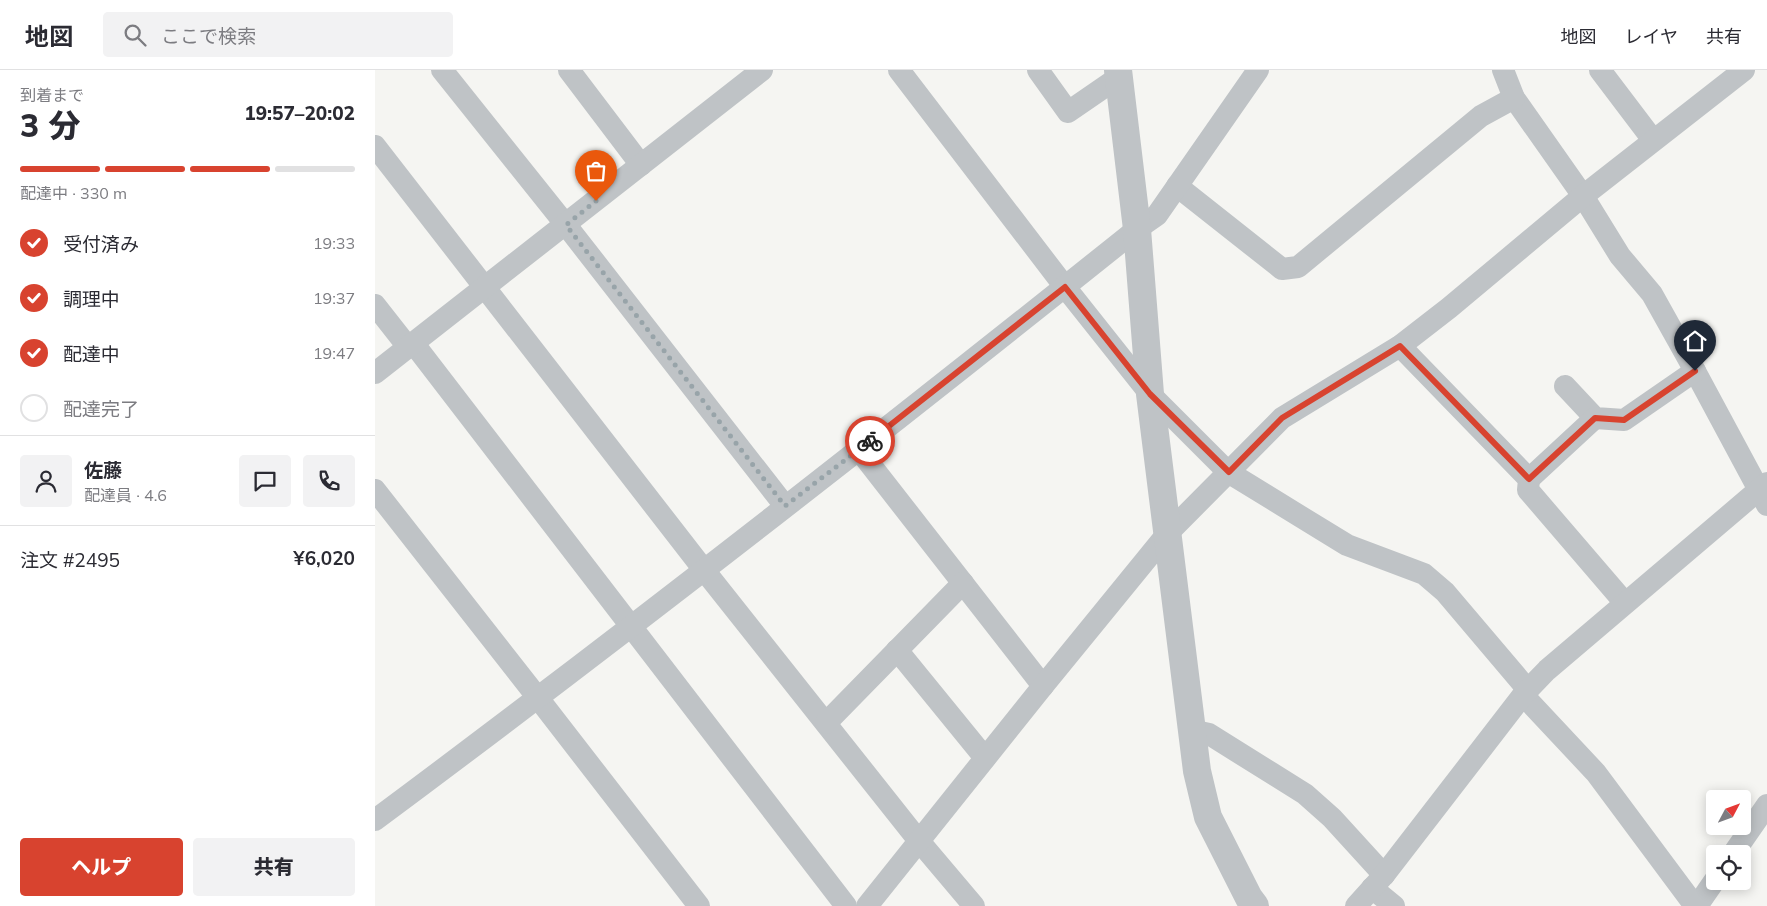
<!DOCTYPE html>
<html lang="ja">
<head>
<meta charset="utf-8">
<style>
	:root { --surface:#fff; --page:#f2f2f3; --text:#2b2b33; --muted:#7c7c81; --line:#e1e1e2; --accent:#d8432f }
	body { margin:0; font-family:Mulish,"Noto Sans JP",sans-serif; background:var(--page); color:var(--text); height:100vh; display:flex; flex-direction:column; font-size:19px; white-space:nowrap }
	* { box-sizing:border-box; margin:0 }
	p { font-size:16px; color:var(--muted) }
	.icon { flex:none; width:28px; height:28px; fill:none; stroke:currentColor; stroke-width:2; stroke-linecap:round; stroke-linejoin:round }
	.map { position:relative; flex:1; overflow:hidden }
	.sheet { display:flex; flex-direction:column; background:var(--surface); width:375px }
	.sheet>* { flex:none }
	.needle { width:32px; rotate:49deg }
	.buttons { position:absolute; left:1331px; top:720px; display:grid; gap:10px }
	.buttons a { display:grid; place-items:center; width:45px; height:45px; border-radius:5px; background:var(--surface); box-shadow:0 2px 12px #0003; font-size:25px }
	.pin { position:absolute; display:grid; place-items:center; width:42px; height:42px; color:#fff; margin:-51px -21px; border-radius:50% 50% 50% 0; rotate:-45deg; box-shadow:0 0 5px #0007 }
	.pin .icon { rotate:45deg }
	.courier { position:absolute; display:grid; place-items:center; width:50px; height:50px; margin:-25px; border:4px solid #d8432f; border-radius:50%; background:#fff; color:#222; box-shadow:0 1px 6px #0007 }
	.overview em { font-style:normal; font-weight:800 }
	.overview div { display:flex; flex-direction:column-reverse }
	.overview { display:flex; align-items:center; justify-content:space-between; height:85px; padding:0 20px }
	h1 { font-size:32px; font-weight:800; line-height:38px }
	.bar { display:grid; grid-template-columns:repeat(4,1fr); gap:8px 5px; align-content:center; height:60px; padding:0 20px }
	.bar i { height:6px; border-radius:4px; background:var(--line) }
	.bar .current { background:var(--accent) }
	.bar p { grid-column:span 4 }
	.line { display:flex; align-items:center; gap:12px; padding:0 20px; border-top:1px solid var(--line) }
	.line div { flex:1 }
	.round { display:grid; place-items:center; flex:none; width:52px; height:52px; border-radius:5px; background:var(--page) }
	ol { padding:0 20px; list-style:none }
	li { display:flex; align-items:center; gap:15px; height:55px }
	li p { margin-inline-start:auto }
	li .icon { padding:5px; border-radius:50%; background:var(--accent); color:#fff; stroke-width:4 }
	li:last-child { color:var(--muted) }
	li i { width:28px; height:28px; border:2px solid var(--line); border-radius:50% }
	.button { display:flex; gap:10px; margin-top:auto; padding:10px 20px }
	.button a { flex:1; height:58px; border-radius:5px; background:var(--accent); color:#fff; font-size:20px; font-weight:800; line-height:58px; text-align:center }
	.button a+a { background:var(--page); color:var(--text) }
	header { display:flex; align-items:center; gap:30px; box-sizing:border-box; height:70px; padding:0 25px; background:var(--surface); border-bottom:1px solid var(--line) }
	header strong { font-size:24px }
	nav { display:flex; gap:28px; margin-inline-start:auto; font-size:18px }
	.search { width:350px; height:45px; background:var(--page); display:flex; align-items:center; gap:12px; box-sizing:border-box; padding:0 18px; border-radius:5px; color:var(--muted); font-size:19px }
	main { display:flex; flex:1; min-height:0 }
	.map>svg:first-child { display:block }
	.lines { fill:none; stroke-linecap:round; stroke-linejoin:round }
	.minor { stroke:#bfc3c6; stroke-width:22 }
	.tertiary { stroke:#bfc3c6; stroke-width:28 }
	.done { stroke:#98a4a9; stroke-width:5; stroke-dasharray:0 9 }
	.route { stroke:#d8432f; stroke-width:6 }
</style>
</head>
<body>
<header>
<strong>地図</strong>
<div class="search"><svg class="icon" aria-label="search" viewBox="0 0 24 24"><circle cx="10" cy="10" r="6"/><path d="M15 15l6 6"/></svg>ここで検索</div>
<nav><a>地図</a><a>レイヤ</a><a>共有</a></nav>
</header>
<main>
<section class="sheet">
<div class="overview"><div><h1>3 分</h1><p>到着まで</p></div><em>19:57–20:02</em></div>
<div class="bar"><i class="current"></i><i class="current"></i><i class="current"></i><i></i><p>配達中 · 330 m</p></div>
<ol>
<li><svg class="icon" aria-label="check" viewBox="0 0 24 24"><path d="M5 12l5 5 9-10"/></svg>受付済み<p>19:33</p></li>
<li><svg class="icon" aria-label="check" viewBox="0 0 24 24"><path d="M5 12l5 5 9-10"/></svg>調理中<p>19:37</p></li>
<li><svg class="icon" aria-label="check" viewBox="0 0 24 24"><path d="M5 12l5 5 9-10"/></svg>配達中<p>19:47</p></li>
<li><i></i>配達完了</li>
</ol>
<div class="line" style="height:90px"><a class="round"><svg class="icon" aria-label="person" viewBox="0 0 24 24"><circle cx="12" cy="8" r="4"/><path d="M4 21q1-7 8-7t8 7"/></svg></a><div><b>佐藤</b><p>配達員 · 4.6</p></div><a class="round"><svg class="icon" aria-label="chat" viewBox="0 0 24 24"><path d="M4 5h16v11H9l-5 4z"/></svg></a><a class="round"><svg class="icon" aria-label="phone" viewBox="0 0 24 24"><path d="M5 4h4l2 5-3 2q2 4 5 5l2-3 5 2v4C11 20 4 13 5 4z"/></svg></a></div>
<div class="line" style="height:65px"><div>注文 #2495</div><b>¥6,020</b></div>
<div class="button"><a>ヘルプ</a><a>共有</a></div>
</section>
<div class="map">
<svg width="1392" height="836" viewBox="0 0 1392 836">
	<rect width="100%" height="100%" fill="#f5f5f2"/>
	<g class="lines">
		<g class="minor">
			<path d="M67,0L191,155L410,436"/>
			<path d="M194,0L266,95"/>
			<path d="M524,0L690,217L775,324L853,402L972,475L1049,504L1070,522L1153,620"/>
			<path d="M663,0L693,42L744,7"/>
			<path d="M1128,0L1139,28L1208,126L1245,186L1277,224L1320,301L1392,435"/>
			<path d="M1225,0L1278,70"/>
			<path d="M0,76L329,500L544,771L599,836"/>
			<path d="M802,116L907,199L923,197L1106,46L1139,28"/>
			<path d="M0,235L33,277"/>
			<path d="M39,274L471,836"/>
			<path d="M1025,276L1154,409L1153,420L1250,533"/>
			<path d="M0,303L387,0"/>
			<path d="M1190,316L1220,348L1249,350L1320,301"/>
			<path d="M484,380L668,616"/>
			<path d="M1154,409L1220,348"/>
			<path d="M0,420L163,628L324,836"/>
			<path d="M522,580L610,688"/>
			<path d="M1148,625L1221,703L1320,836"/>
			<path d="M451,653L588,513"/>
			<path d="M816,660L834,664L930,724L957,748L1009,805"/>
			<path d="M0,750C258,558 511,360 762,159L782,145L883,0"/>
			<path d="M1358,784L1392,735"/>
			<path d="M997,818L1019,836"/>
			<path d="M492,836L668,616L792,464L907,348L1025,276L1074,238L1208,126L1369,0"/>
			<path d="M981,836L1009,805L1148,625L1172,600L1392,413"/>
			<path d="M1322,836L1340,810"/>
		</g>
		<path class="tertiary" d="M743,0L762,159L775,324L822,701L833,747L874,828L880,836"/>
	</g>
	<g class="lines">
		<path class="done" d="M221,131L191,155L410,436L495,371"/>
		<path class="route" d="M495,371L690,217L775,324L854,402L907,348L1025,276L1154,409L1220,348L1249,350L1320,301"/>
	</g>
</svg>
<div class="buttons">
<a><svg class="needle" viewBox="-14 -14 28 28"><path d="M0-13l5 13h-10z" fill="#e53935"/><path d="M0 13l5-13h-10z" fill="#7c7c81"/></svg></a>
<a><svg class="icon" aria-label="locate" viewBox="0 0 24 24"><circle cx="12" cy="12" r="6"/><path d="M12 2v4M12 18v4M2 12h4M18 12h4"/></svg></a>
</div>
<div class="pin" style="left:221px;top:131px;background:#ea580c"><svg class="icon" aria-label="bag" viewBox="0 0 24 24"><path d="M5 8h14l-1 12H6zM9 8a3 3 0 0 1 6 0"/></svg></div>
<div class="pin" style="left:1320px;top:301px;background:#1f2937"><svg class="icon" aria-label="home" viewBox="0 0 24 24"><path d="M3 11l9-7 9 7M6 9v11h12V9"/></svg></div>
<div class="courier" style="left:495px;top:371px"><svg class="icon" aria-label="bike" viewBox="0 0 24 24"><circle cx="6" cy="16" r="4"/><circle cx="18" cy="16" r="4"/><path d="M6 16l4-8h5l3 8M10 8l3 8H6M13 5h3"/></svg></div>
</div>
</main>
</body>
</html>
